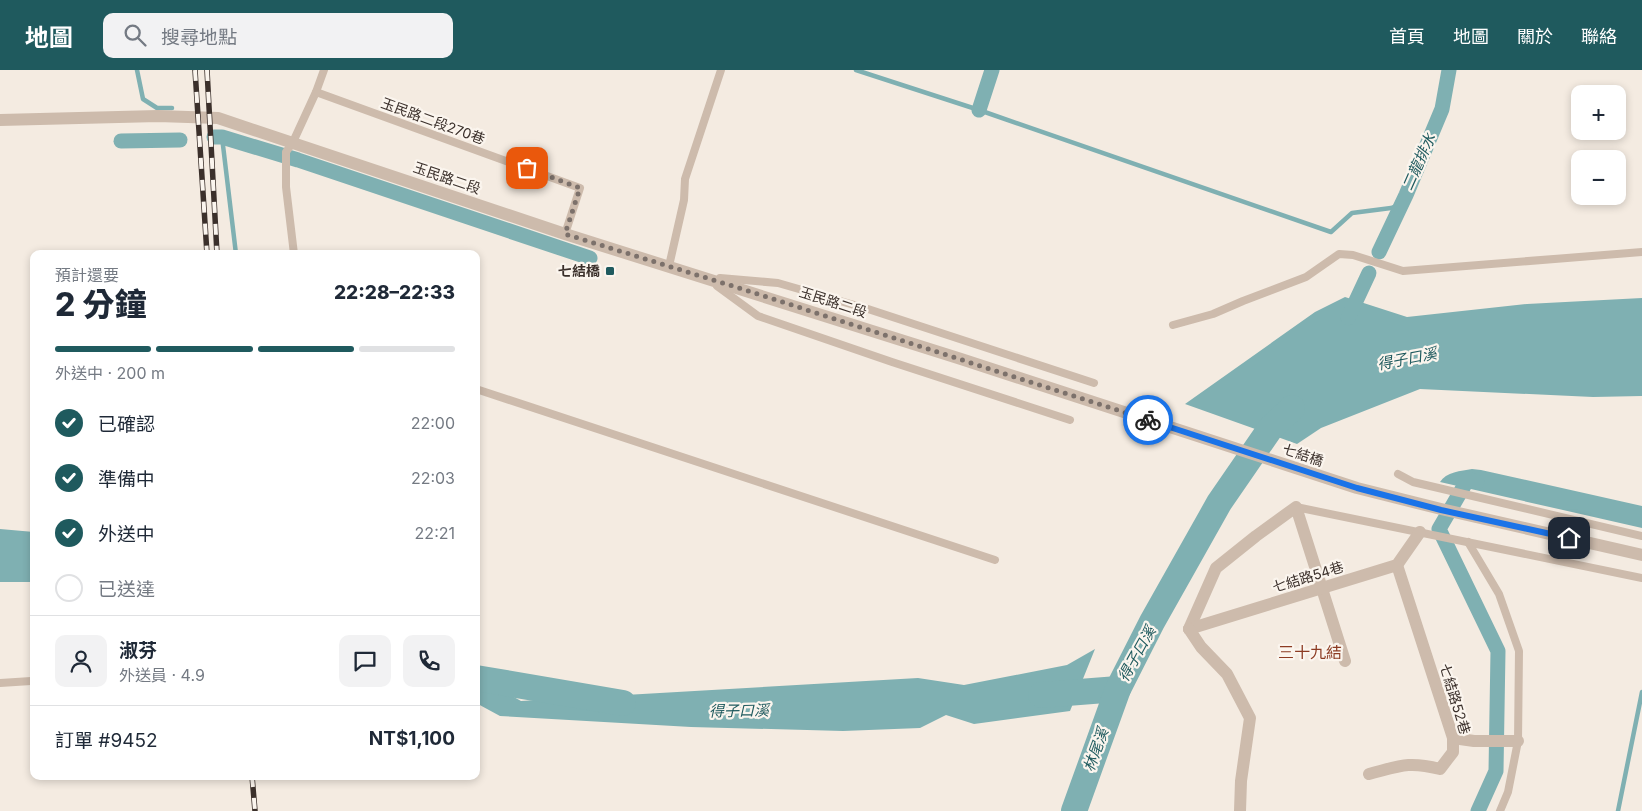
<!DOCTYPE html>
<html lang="zh-TW">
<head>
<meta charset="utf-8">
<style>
	:root { --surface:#fff; --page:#f2f2f3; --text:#1f2937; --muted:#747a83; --line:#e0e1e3; --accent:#1f5a5e }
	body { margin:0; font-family:Inter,"Noto Sans TC",sans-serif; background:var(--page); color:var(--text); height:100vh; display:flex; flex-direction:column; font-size:19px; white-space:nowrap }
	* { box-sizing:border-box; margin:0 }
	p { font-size:16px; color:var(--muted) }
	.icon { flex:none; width:28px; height:28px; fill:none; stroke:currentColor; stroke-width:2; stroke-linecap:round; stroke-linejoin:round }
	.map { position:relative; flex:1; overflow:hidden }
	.panel { position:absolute; left:30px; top:180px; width:450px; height:530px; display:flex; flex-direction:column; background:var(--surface); border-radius:10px; box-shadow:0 2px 8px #0003 }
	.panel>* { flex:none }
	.controls { position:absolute; left:1571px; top:15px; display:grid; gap:10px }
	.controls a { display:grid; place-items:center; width:55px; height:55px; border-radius:10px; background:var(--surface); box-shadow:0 2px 8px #0003; font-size:25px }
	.pin { position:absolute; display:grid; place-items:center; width:42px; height:42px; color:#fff; margin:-21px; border-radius:10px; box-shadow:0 2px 8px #0006 }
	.courier { position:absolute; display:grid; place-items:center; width:50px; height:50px; margin:-25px; border:4px solid #1a73e8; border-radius:50%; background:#fff; color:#222; box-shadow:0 1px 6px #0007 }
	.summary em { font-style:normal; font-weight:800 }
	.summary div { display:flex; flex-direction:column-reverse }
	.summary { display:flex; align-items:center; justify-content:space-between; height:85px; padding:0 25px }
	h1 { font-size:32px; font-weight:800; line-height:38px }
	.bar { display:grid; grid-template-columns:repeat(4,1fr); gap:8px 5px; align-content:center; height:60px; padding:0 25px }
	.bar i { height:6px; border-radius:4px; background:var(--line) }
	.bar .selected { background:var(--accent) }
	.bar p { grid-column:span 4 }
	.line { display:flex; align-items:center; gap:12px; padding:0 25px; border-top:1px solid var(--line) }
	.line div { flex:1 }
	.round { display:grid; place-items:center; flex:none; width:52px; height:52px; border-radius:10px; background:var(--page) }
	ol { padding:0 25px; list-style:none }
	li { display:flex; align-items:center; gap:15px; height:55px }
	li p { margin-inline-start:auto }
	li .icon { padding:5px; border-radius:50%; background:var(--accent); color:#fff; stroke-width:4 }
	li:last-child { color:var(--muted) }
	li i { width:28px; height:28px; border:2px solid var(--line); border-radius:50% }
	header { display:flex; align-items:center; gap:30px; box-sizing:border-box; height:70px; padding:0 25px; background:var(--accent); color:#fff }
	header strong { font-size:24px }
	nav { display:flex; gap:28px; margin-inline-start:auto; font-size:18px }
	.search { width:350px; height:45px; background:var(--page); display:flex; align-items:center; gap:12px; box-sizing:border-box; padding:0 18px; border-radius:10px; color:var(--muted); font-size:19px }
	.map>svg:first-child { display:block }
	.water { fill:#7fb0b2 }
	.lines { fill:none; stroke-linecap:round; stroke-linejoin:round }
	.stream { stroke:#7fb0b2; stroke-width:4.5 }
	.canal { stroke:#7fb0b2; stroke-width:15 }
	.river { stroke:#7fb0b2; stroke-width:26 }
	.service { stroke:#cdbbac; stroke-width:8 }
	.minor { stroke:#cdbbac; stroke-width:12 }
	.tertiary { stroke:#cdbbac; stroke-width:12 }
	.rail-casing { stroke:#3b302b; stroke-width:5.5 }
	.rail { stroke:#fbf5ee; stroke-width:4; stroke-dasharray:11; stroke-linecap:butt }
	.done { stroke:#7c716b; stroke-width:5; stroke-dasharray:0 9 }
	.route { stroke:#1a73e8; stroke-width:6 }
	.poi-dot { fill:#1f5a5e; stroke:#fbf5ee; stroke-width:2 }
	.labels { text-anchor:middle; stroke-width:4.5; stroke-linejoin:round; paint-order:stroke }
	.street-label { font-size:14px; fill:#3b302b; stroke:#fbf5ee }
	.poi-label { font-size:14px; font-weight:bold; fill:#3b302b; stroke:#fbf5ee; text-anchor:end }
	.water-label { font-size:15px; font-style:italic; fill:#1f5a5e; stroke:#fbf5ee }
	.quarter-label { font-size:16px; fill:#8c3b22; stroke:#fbf5ee }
</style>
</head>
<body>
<header>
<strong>地圖</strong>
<div class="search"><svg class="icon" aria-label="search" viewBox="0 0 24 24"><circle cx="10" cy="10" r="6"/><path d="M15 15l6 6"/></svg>搜尋地點</div>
<nav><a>首頁</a><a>地圖</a><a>關於</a><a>聯絡</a></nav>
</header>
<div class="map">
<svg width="1642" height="741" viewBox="0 0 1642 741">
	<rect width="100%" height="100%" fill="#f4ebe1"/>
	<g class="water">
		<path d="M1345,227L1407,247L1527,234L1642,228V326L1593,327L1420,319L1321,358L1297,374L1185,334L1315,242Z"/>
		<path d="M1472,399L1481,400L1642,436V458L1440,412C1446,402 1461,401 1472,399Z"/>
		<path d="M0,459L34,462V512H0Z"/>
		<path d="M1095,579L1070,641L974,654L946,645L920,658L843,661L691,657L500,646L476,633V606L521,631L918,608L964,615L1067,595Z"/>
	</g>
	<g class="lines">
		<g class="stream">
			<path d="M137,0L143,29L157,38H172"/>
			<path d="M856,0L979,40L1331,162L1352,143L1391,138L1402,134"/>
			<path d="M222,67L236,184"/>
			<path d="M1618,741L1642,622"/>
		</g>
		<g class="canal">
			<path d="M979,40L992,0"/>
			<path d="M214,67H222L298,90L590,188"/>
			<path d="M121,71L180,70"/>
			<path d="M1379,182L1406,125L1442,39L1449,0"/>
			<path d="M1348,248L1369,203"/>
			<path d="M1477,412L1468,409L1439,459L1498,581L1496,701L1478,741"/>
		</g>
		<g class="river">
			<path d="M476,608L623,633"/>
			<path d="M1041,625L1118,619"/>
			<path d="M1074,741L1118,619L1152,552L1219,433L1270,359L1292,338"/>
		</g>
		<g class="service">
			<path d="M316,22L580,118L565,164"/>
			<path d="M294,184L286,117V82L293,72L316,22L324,0"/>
			<path d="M669,196L684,130L685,109L721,0"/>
			<path d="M720,208L778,213L868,239L1094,313"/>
			<path d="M717,216L758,246L892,292L1070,350"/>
			<path d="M1173,255L1213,244L1243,231L1306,207L1339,184L1353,185L1403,201L1642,182"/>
			<path d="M476,319L995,490"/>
			<path d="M1398,404L1413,412L1642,466"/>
			<path d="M1296,437L1642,508"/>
			<path d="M1468,472L1499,524L1519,581L1518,671L1508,722L1500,741"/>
			<path d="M0,613L31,611"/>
		</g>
		<g class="minor">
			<path d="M1189,559L1216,498L1256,466L1296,437L1345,591"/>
			<path d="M1189,559L1397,495L1420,462"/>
			<path d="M1189,559L1201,577L1227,604L1250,648L1241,711L1240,741"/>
			<path d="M1453,668L1474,671H1518"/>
			<path d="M1369,704C1400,696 1408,691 1440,699L1453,682V668L1397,495"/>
		</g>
		<path class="tertiary" d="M0,50L158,46L218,48L565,164L961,289L1357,418L1441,439L1642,485"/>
		<defs>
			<g id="rail">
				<path d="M195,0L207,184"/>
				<path d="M207,0L217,184"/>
				<path d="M252,706L255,741"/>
			</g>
		</defs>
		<use href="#rail" class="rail-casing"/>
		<use href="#rail" class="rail"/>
	</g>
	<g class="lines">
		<path class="done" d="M527,98L580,118L565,164L742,219L1148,350"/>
		<path class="route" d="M1148,350L1357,418L1441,440L1569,468"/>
	</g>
	<rect class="poi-dot" x="605" y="196" width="10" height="10" rx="2.5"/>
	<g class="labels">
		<g class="street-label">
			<text transform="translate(433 51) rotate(20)" y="5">玉民路二段270巷</text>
			<text transform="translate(447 108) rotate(19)" y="5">玉民路二段</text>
			<text transform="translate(833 232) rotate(18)" y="5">玉民路二段</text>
			<text transform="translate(1303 385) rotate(18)" y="5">七結橋</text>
			<text transform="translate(1308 507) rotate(-17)" y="5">七結路54巷</text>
			<text transform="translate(1455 629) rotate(73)" y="5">七結路52巷</text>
		</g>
		<g class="poi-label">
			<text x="600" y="206">七結橋</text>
		</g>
		<g class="water-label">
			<text transform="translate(1419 92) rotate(-66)" y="5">二龍排水</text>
			<text transform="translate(1407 289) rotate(-11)" y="5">得子口溪</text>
			<text transform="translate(1137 584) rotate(-61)" y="5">得子口溪</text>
			<text transform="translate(739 641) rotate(-1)" y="5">得子口溪</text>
			<text transform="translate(1096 680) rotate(-70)" y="5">林尾溪</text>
		</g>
		<g class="quarter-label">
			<text x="1310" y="588">三十九結</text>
		</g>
	</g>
</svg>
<div class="controls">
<a>+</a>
<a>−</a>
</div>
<div class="pin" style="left:527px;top:98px;background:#ea580c"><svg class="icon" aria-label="bag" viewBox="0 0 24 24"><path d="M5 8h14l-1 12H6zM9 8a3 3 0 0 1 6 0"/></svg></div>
<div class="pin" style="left:1569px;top:468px;background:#1f2937"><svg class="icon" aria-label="home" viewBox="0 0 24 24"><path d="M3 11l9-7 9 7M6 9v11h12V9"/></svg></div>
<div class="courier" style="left:1148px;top:350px"><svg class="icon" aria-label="bike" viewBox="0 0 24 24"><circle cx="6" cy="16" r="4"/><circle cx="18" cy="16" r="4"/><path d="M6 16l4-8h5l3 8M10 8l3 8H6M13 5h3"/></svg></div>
<section class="panel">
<div class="summary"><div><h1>2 分鐘</h1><p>預計還要</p></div><em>22:28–22:33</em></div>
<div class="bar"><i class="selected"></i><i class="selected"></i><i class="selected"></i><i></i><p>外送中 · 200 m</p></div>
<ol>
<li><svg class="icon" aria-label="check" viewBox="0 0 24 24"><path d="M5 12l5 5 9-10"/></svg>已確認<p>22:00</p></li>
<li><svg class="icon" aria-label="check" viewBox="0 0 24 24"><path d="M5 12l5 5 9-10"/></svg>準備中<p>22:03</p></li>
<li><svg class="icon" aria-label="check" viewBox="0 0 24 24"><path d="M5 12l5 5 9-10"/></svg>外送中<p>22:21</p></li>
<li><i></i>已送達</li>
</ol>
<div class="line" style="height:90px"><a class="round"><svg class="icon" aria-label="person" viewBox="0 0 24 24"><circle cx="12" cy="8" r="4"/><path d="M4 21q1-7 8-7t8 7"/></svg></a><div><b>淑芬</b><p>外送員 · 4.9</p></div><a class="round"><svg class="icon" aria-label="chat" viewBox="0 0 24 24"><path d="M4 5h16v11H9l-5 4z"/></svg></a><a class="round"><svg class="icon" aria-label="phone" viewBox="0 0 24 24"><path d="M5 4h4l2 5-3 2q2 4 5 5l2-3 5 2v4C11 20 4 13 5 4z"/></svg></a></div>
<div class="line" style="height:65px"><div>訂單 #9452</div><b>NT$1,100</b></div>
</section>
</div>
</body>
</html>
